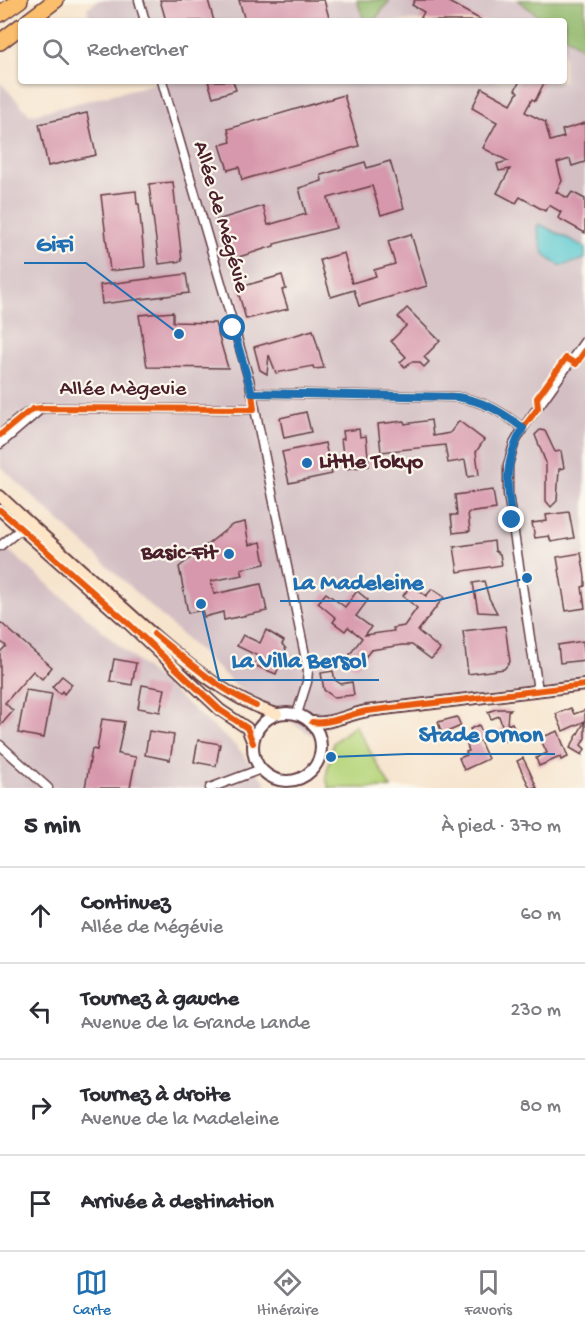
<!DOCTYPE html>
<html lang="fr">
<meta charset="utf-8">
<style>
:root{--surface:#fff;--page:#f2f2f3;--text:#2b2b33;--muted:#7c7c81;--line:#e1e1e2;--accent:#1f6fb2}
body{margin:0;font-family:"Gochi Hand",sans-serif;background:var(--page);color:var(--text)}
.stop{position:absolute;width:18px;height:18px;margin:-14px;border:4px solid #1f6fb2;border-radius:50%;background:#fff}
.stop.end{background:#1f6fb2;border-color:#fff;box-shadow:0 2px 6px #0008}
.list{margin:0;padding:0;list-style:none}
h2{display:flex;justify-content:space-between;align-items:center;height:78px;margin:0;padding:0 24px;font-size:26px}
h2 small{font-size:20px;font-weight:400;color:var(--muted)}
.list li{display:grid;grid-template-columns:39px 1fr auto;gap:18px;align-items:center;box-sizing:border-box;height:96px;padding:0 24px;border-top:2px solid var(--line)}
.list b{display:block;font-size:22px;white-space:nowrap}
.list p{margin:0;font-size:20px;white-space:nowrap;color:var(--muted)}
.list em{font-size:20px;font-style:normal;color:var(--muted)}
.icon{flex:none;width:33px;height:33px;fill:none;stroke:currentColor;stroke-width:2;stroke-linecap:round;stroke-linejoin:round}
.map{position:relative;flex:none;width:585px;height:788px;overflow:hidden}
.search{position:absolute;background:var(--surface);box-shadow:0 2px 4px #0004;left:18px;right:18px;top:18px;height:66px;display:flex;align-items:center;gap:15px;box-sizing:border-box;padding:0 21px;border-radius:6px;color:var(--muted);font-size:22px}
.sheet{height:462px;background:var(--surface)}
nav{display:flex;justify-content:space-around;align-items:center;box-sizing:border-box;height:84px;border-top:2px solid var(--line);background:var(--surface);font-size:16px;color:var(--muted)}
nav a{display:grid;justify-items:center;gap:3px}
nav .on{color:var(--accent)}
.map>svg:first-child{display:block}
</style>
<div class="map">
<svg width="585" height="788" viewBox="0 0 585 788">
<rect width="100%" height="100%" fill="#fbf7ec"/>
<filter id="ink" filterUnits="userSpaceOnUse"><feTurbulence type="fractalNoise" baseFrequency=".0167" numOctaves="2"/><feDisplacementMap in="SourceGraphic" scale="12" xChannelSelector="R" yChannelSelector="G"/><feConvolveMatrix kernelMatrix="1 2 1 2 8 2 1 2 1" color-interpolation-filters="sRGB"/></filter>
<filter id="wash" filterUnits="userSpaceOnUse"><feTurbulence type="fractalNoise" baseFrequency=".008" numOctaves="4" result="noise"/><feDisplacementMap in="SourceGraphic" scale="24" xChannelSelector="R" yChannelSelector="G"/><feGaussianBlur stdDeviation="1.35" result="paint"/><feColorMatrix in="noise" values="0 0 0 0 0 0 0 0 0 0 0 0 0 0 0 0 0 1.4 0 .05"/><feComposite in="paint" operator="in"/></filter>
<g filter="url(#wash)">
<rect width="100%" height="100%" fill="#f6e4cd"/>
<g fill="#d2bec3">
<path d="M99,0h258l7,21h-274l-3,-13z"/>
<path d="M390,0h128l27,21h-171z"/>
<path d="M564,35l21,16v634l-231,28 -42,22 -71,-45 -241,-224v-384l30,33 127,-32 -1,-2h408z"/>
<path d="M0,543l238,205 29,36 -9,4h-258z"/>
</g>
<path fill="#b7d67d" stroke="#807a54" stroke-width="1.5" d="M355,725l36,63h-62l-3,-11 7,-34z"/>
<g fill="#91b76c" stroke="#6e6b4c" stroke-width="1.5">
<path d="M357,0h33l-16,21h-10z"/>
<path d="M518,0h67v51l-21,-16v-14h-19z"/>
</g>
<path fill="#5cc9d0" stroke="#53747e" stroke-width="1.5" d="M539,224l46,23v12l-23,7c-23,-10 -19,-16 -25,-39z"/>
<g id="blocks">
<g fill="#d797ac">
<path d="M160,0h48l6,21h-48z"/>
<path d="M239,0h85l6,21h-85z"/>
<path d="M415,0h30l38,21h-64l5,-9 -12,-7z"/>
<path d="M208,81h25l3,9 -23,7z"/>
<path d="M520,81h25l-10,20 -3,-2 -7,13 20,10 5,19 14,-4 -2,-7 23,-7v39l-13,4 -2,-7 -13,4 5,18 -6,11 12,6 4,-6 13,7v34l-27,-15 3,-6 -12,-7 -4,6 -25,-14 -4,6 -19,-10 13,-24 -11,2 -2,-7 11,-3 -25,-13 14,-26 -25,-14 10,-20 29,16 7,-12 -3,-2z"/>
<path d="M344,95l15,51 -117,34 -3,-13 -11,3 -8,-25 11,-3 -3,-13z"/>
<path d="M87,113l9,42 -48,11 -9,-42z"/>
<path d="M390,161l14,47 -23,7 -9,-29 -44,12 8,30 -62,16v2l-45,14 -12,-40 46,-14 5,19 38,-11 -7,-26 23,-7 -1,-6 44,-13 2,6z"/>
<path d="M173,182l9,79 -23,3 -10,-80z"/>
<path d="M136,191l1,13h2l6,63 -35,4 -9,-76z"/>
<path d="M411,234l16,52 -68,20 -5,-16 -23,7 -11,-37 24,-7 8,30 24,-7 -2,-6 21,-6 -7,-23z"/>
<path d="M186,274l3,19 -87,11 -2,-19z"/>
<path d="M282,275l4,14 -4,1 6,19 -42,10 -9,-31z"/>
<path d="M407,308l33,33 -16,16 5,5 -5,5 -5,-5h-8l-6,5 -5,-5 6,-5 -15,-16 15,-15 -8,-9z"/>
<path d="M173,312v10l42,1 13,45 -81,-1 -8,-52z"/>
<path d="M313,330l11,38 -10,1 -1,-3 -37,7 -7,-18 -2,19 -7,-4 -6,-23z"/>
<path d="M306,412l5,20 -27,6 -4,-20z"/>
<path d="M431,420l2,16 17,-3 9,-12 25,19 -8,12 3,23 -11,2 -3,-17 -17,3 -3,-18 -64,7 -3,-28 26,-3 1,3z"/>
<path d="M359,429l1,8 6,-1 3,30 -24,3 -4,-30h3l-1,-8z"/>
<path d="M540,430l5,1 10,21 6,-1 3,17 -5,1 -2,32 -6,6 -5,-6v-38l-11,-28z"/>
<path d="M325,443l7,31 -43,9 -7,-31z"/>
<path d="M493,490l3,19 -28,4 2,18 -17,2 -2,-18h6l-2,-20z"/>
<path d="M569,512l5,26 -23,4 -2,-6 -14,2 -3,-15 15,-2 -1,-6z"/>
<path d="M245,522l4,23 12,-3 4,22 -24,5 2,6 -32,6 3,13 47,-10 6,27 -43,9 -1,-8 -19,5 -2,-7 -14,3 -9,-46 53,-42z"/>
<path d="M494,541l1,10 5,3 2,11 -44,7 -4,-25z"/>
<path d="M581,553l4,24v9l-3,1 3,21 -19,3 -9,-54z"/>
<path d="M484,581l5,17 8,15 -19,-1 -5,-29z"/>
<path d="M411,585l15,11 6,-7 12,8 -26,34 22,18 -4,5 -5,5 -19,-14h-10l-31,5 -15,18 -11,-7 17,-23 -14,-11 -3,4 -12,-9 3,-4 -18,-15 8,-10 19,14 12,-16 11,9 -12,16 15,11 -6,8 29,-4 -1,-3 11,-2 13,-18 -14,-12z"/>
<path d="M0,622l52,45 -10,12 -9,-8 -28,32 8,8 -13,15v-74l6,-6 -6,-5z"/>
<path d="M505,626l5,36 -6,7 -36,5 -5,-43z"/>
<path d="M266,630l18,11 -2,3 4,5 -10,25 -22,-9 4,-9 -21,-10 6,-11 17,8z"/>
<path d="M583,641l2,19 -25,3 -2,-18z"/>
<path d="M114,659l22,4 -4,22 -22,-4z"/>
<path d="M333,671l2,9 6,4 11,-2 2,13 -20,2 -10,-7 -3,-17z"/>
<path d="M62,676l10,8 -8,10 -2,-3 -2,3 -8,-7z"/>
<path d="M142,685l23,4 -5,23 -22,-4z"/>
<path d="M26,690l26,4 -8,44 -26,-5z"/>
<path d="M571,708l3,6 11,-4v28l-4,7 4,4 -3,6 -12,-7 15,-27 -22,10 -7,-17z"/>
<path d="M496,709h16l-4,2 -1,14 5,-2 6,13 -14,5 -5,-11 4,-2 -4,-12 -8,3 -3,-7z"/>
<path d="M457,717l4,9 -19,8 -4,-12z"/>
<path d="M102,719l22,3 -6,32 18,3 -6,31h-45l7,-39 5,1z"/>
<path d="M479,725l6,14 -5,2 8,18 -24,11 -5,-12 8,-3 -1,-3 3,-1 -4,-12 8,-3 -3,-7z"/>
<path d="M149,731l25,4 -4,25 -25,-5z"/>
<path d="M558,731l10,26 -7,3 -1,-3 -21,9 -3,-8 11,-5 -7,-15z"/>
<path d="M198,740l22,4 -4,22 -22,-4z"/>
<path d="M523,758l6,12 8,18h-7l-13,-27z"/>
</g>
</g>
</g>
<g filter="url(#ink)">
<use href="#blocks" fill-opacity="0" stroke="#643d43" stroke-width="1.5"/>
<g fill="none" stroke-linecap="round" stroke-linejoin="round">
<g stroke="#643d43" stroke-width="11">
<g id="minor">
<path d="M139,0l6,21"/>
<path d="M162,81l87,298 59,291 -1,12 -10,32"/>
<path d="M252,393l205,4c27,4 45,15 66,31"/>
<path d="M0,435c13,-11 25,-25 42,-27l212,1"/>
<path d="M0,444l42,-36"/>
<path d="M0,546l21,-17"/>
<path d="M538,690l-30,-196v-29l6,-21 9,-16 62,-87"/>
<path d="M0,745l48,43"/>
<path d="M210,788l51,-19"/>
</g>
</g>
<g stroke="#643d43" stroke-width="14">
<g id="tertiary">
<circle cx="287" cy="747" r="34"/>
<path d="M312,722c17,3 37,-8 55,-11l218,-26"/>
</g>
</g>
<g stroke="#643d43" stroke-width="14">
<g id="secondary">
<path d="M0,496c35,33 71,64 106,96 46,41 112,106 171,122"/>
<path d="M0,510l129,114 91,86 27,18 6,15"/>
</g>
</g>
<g stroke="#643d43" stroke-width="18">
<g id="motorway">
<path d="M0,14l20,-14"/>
<path d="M28,21l28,-21"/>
<path d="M0,42l21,-16"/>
</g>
</g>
<use href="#minor" stroke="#fff" stroke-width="8"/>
<use href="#tertiary" stroke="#fff" stroke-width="10"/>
<use href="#secondary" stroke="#fde5c5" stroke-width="10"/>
<use href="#motorway" stroke="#fabe6d" stroke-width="15"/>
<g stroke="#fbf7ec" stroke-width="10">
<g id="cycleway">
<path d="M0,435l27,-22 6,-4 9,-1 212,1 -2,-16 205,4c27,4 45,15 66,31l15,-20 -1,-10 29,-40 10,6 9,-13"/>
<path d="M0,510l129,114 91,86 27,18 6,15"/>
<path d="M154,634c32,26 64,55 102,72"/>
<path d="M312,722c17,3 37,-8 55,-11l218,-26"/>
</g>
</g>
<use href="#cycleway" stroke="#e8590c" stroke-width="6"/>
</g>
</g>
<g fill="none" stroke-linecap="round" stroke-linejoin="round" filter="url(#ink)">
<path stroke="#1f6fb2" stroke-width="8" d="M233,328l19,65 205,4c27,4 45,15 66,31 -19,34 -17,55 -11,92"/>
</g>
<g fill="#1f6fb2" stroke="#fbf7ec" stroke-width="2">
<circle cx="307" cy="463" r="6"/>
<circle cx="229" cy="554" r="6"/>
</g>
<g text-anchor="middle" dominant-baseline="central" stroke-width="4.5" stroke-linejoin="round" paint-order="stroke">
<g font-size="22" fill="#4a1f2b" stroke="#fbf7ec">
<text transform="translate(220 217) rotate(74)">Allée de Mégévie</text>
<text x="123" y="390">Allée Mègevie</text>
</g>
<g font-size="22" font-weight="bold" fill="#4a1f2b" stroke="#fbf7ec" text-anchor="start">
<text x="319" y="463">Little Tokyo</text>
<text x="217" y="554" text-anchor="end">Basic-Fit</text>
</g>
</g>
<path fill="none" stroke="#1f6fb2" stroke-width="2" d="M179 334L86 263H24M527 578L435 601H280M201 604L219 680H379M331 757L407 754H555"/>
<g fill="#1f6fb2" stroke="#fbf7ec" stroke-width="2">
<circle cx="179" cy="334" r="6"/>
<circle cx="527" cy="578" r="6"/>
<circle cx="201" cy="604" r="6"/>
<circle cx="331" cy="757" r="6"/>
</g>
<g font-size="24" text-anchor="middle" font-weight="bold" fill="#1f6fb2" stroke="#fbf7ec" stroke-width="4.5" stroke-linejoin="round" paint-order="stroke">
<text x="55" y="251">GiFi</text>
<text x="358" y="589">La Madeleine</text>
<text x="299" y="667">La Villa Bersol</text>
<text x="481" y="741">Stade Ornon</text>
</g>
</svg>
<div class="stop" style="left:233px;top:328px"></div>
<div class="stop end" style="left:512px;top:520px"></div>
<div class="search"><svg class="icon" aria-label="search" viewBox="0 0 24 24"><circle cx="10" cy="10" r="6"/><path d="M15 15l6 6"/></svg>Rechercher</div>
</div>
<section class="sheet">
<h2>5 min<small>À pied · 370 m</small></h2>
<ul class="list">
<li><svg class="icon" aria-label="ahead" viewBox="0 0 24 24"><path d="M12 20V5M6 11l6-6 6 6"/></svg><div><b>Continuez</b><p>Allée de Mégévie</p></div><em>60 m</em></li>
<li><svg class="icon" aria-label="left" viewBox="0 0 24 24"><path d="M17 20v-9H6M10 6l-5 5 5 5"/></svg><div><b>Tournez à gauche</b><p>Avenue de la Grande Lande</p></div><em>230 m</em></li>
<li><svg class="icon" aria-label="right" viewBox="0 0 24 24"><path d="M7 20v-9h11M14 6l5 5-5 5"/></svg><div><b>Tournez à droite</b><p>Avenue de la Madeleine</p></div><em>80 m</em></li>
<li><svg class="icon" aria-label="arrive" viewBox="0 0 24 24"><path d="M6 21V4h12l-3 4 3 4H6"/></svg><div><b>Arrivée à destination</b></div></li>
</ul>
</section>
<nav>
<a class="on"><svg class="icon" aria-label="map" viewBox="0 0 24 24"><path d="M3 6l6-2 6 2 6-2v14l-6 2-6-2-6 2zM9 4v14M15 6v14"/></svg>Carte</a>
<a><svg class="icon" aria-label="directions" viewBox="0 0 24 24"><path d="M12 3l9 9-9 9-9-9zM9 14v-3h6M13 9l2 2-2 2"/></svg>Itinéraire</a>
<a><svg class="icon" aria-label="saved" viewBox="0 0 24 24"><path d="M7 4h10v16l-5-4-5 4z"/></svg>Favoris</a>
</nav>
